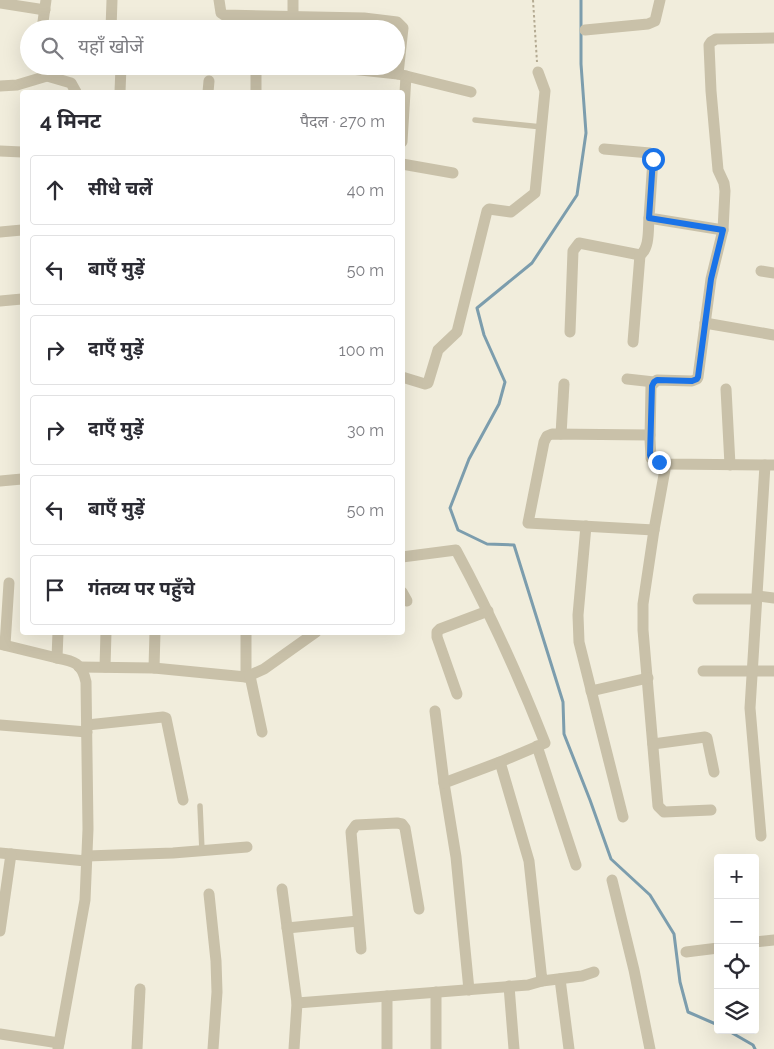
<!DOCTYPE html>
<html lang="hi">
<meta charset="utf-8">
<style>
:root{--surface:#fff;--page:#f7f7f7;--text:#2b2b33;--muted:#7c7c81;--line:#e1e1e2}
body{margin:0;font-family:Raleway,"Noto Sans Devanagari",sans-serif;background:var(--page);color:var(--text)}
.controls{position:absolute;right:15px;bottom:15px;display:grid;overflow:hidden;border-radius:5px;box-shadow:0 5px 20px #0002}
.controls button{width:45px;height:45px;display:grid;place-items:center;padding:0;border:0;border-bottom:1px solid var(--line);background:var(--surface);color:var(--text);font:25px sans-serif}
.stop{position:absolute;width:15px;height:15px;margin:-11px;border:4px solid #1a73e8;border-radius:50%;background:#fff}
.stop.end{background:#1a73e8;border-color:#fff;box-shadow:0 1px 5px #0008}
.list{margin:0;padding:0;list-style:none}
h2{display:flex;justify-content:space-between;align-items:center;height:65px;margin:0;padding:0 20px;font-size:21px}
h2 small{font-size:16px;font-weight:400;color:var(--muted)}
.list li{display:grid;grid-template-columns:32px 1fr auto;gap:15px;align-items:center;box-sizing:border-box;height:70px;margin:0 10px 10px;padding:0 10px;border:1px solid var(--line);border-radius:5px}
.list b{display:block;font-size:19px;white-space:nowrap}
.list em{font-size:16px;font-style:normal;color:var(--muted)}
.icon{flex:none;width:28px;height:28px;fill:none;stroke:currentColor;stroke-width:2;stroke-linecap:round;stroke-linejoin:round}
.map{position:relative;flex:none;width:774px;height:1049px;overflow:hidden}
.search{position:absolute;background:var(--surface);box-shadow:0 5px 20px #0002;left:20px;top:20px;width:385px;height:55px;display:flex;align-items:center;gap:12px;box-sizing:border-box;padding:0 18px;border-radius:28px;color:var(--muted);font-size:19px}
.panel{position:absolute;background:var(--surface);box-shadow:0 5px 20px #0002;left:20px;top:90px;width:385px;height:545px;border-radius:5px}
.map>svg:first-child{display:block}
</style>
<div class="map">
<svg width="774" height="1049" viewBox="0 0 774 1049">
<rect width="100%" height="100%" fill="#f1eddc"/>
<g fill="none" stroke-linecap="round" stroke-linejoin="round">
<g stroke="#7c9dad" stroke-width="3">
<path d="M581,0v64l5,69 -9,62 -45,68 -55,45 7,27 21,47 -6,22 -30,55 -19,49 8,22 29,14 27,1 49,157 1,32 26,66 21,59 39,36 24,39 6,48 8,30 30,13"/>
<path d="M727,1030l26,15 2,4"/>
</g>
<path stroke="#b5ab93" stroke-width="2" stroke-dasharray="2.5 2.5" stroke-linecap="butt" d="M533,0l4,62"/>
<g stroke="#c9c1a9" stroke-width="5.5">
<path d="M475,120l67,7"/>
<path d="M200,806l2,45"/>
</g>
<g stroke="#c9c1a9" stroke-width="11">
<path d="M219,0l2,13 3,2 140,3 33,4 6,6 -5,46 73,18"/>
<path d="M293,0v17"/>
<path d="M0,3l45,7"/>
<path d="M42,29l4,-29"/>
<path d="M111,29l1,-29"/>
<path d="M585,30l63,-6 7,-3 5,-21"/>
<path d="M39,66l8,10 24,7 5,9"/>
<path d="M323,66l75,8"/>
<path d="M0,86l17,-1 30,-9"/>
<path d="M120,92l1,-26"/>
<path d="M208,92l1,-11"/>
<path d="M256,92v-26"/>
<path d="M402,142l4,-66"/>
<path d="M604,149l46,4 3,6 -4,59 74,12"/>
<path d="M0,151l22,1"/>
<path d="M402,164l51,9"/>
<path d="M0,232l22,-2"/>
<path d="M761,271l13,2"/>
<path d="M0,301l22,-2"/>
<path d="M705,323l69,12"/>
<path d="M570,332l3,-81 6,-8 61,12c10,-7 8,-26 9,-37"/>
<path d="M633,342l7,-87"/>
<path d="M402,377l23,7 3,-1 10,-33 19,-18 30,-121 2,-2 22,3 24,-19 10,-102 -7,-19"/>
<path d="M627,379l27,3"/>
<path d="M726,389l4,76"/>
<path d="M561,434l3,-50"/>
<path d="M650,435l-98,-1 -5,2 -3,6 -16,81 126,7 12,-66"/>
<path d="M765,465l-99,-1 -15,-6 -1,-19 1,-53 6,-6 35,1 5,-2 1,-2 13,-98 12,-49 2,-39 -1,-8 -6,-13 -7,-79 -2,-46 2,-3 5,-3 58,-1"/>
<path d="M0,481l22,-2"/>
<path d="M586,526l-8,89 1,27 44,175"/>
<path d="M654,530l-11,74v26l15,176 6,6 47,-2"/>
<path d="M402,557l54,-7c34,63 63,127 89,193l-45,19 -56,21 12,74 13,133"/>
<path d="M402,592l5,9"/>
<path d="M758,596l16,2"/>
<path d="M698,599h59"/>
<path d="M246,632v45"/>
<path d="M0,644l57,14"/>
<path d="M5,645l4,-62"/>
<path d="M79,667l75,1 92,9 18,-8 52,-37"/>
<path d="M105,667l1,-35"/>
<path d="M154,668l1,-36"/>
<path d="M703,671h71"/>
<path d="M250,676l12,56"/>
<path d="M591,691l57,-13"/>
<path d="M457,694l-20,-57v-5l3,-3 48,-18"/>
<path d="M435,711l9,72"/>
<path d="M0,725l87,7"/>
<path d="M87,725l76,-8 3,1 17,82"/>
<path d="M653,744l52,-7 2,1 7,34"/>
<path d="M537,746l39,119"/>
<path d="M500,762l29,99 13,120 40,-5 12,-4"/>
<path d="M761,836l-11,-128 15,-243h9"/>
<path d="M0,853l86,8"/>
<path d="M87,856l86,-3 74,-6"/>
<path d="M612,880l22,90 16,79"/>
<path d="M282,889l15,114"/>
<path d="M209,894l7,67 1,31 -4,57"/>
<path d="M287,928l71,-7"/>
<path d="M0,931l11,-77"/>
<path d="M755,942l19,-2"/>
<path d="M361,949l-10,-117 5,-7 41,-2 5,1 3,4 14,81"/>
<path d="M686,952l32,-4"/>
<path d="M560,979l9,70"/>
<path d="M509,986l5,63"/>
<path d="M387,996v53"/>
<path d="M0,1034l59,9"/>
<path d="M58,1049l27,-149 3,-71 -2,-147c-4,-19 -12,-21 -29,-24l1,-26"/>
<path d="M137,1049l3,-60"/>
<path d="M294,1049l3,-46 231,-18 14,-4"/>
<path d="M436,1049v-57"/>
</g>
</g>
<g fill="none" stroke-linecap="round" stroke-linejoin="round">
<path stroke="#1a73e8" stroke-width="6" d="M653,159l-4,59 74,12 -12,49 -13,98 -1,2 -5,2 -35,-1 -3,2 -2,4 -2,69 1,3 8,4"/>
</g>
</svg>
<div class="controls">
<button>+</button>
<button>−</button>
<button><svg class="icon" aria-label="locate" viewBox="0 0 24 24"><circle cx="12" cy="12" r="6"/><path d="M12 2v4M12 18v4M2 12h4M18 12h4"/></svg></button>
<button><svg class="icon" aria-label="layers" viewBox="0 0 24 24"><path d="M12 4l9 5-9 5-9-5zM3 14l9 5 9-5"/></svg></button>
</div>
<div class="stop" style="left:653px;top:159px"></div>
<div class="stop end" style="left:659px;top:462px"></div>
<div class="search"><svg class="icon" aria-label="search" viewBox="0 0 24 24"><circle cx="10" cy="10" r="6"/><path d="M15 15l6 6"/></svg>यहाँ खोजें</div>
<section class="panel">
<h2>4 मिनट<small>पैदल · 270 m</small></h2>
<ul class="list">
<li><svg class="icon" aria-label="ahead" viewBox="0 0 24 24"><path d="M12 20V5M6 11l6-6 6 6"/></svg><div><b>सीधे चलें</b></div><em>40 m</em></li>
<li><svg class="icon" aria-label="left" viewBox="0 0 24 24"><path d="M17 20v-9H6M10 6l-5 5 5 5"/></svg><div><b>बाएँ मुड़ें</b></div><em>50 m</em></li>
<li><svg class="icon" aria-label="right" viewBox="0 0 24 24"><path d="M7 20v-9h11M14 6l5 5-5 5"/></svg><div><b>दाएँ मुड़ें</b></div><em>100 m</em></li>
<li><svg class="icon" aria-label="right" viewBox="0 0 24 24"><path d="M7 20v-9h11M14 6l5 5-5 5"/></svg><div><b>दाएँ मुड़ें</b></div><em>30 m</em></li>
<li><svg class="icon" aria-label="left" viewBox="0 0 24 24"><path d="M17 20v-9H6M10 6l-5 5 5 5"/></svg><div><b>बाएँ मुड़ें</b></div><em>50 m</em></li>
<li><svg class="icon" aria-label="arrive" viewBox="0 0 24 24"><path d="M6 21V4h12l-3 4 3 4H6"/></svg><div><b>गंतव्य पर पहुँचे</b></div></li>
</ul>
</section>
</div>
